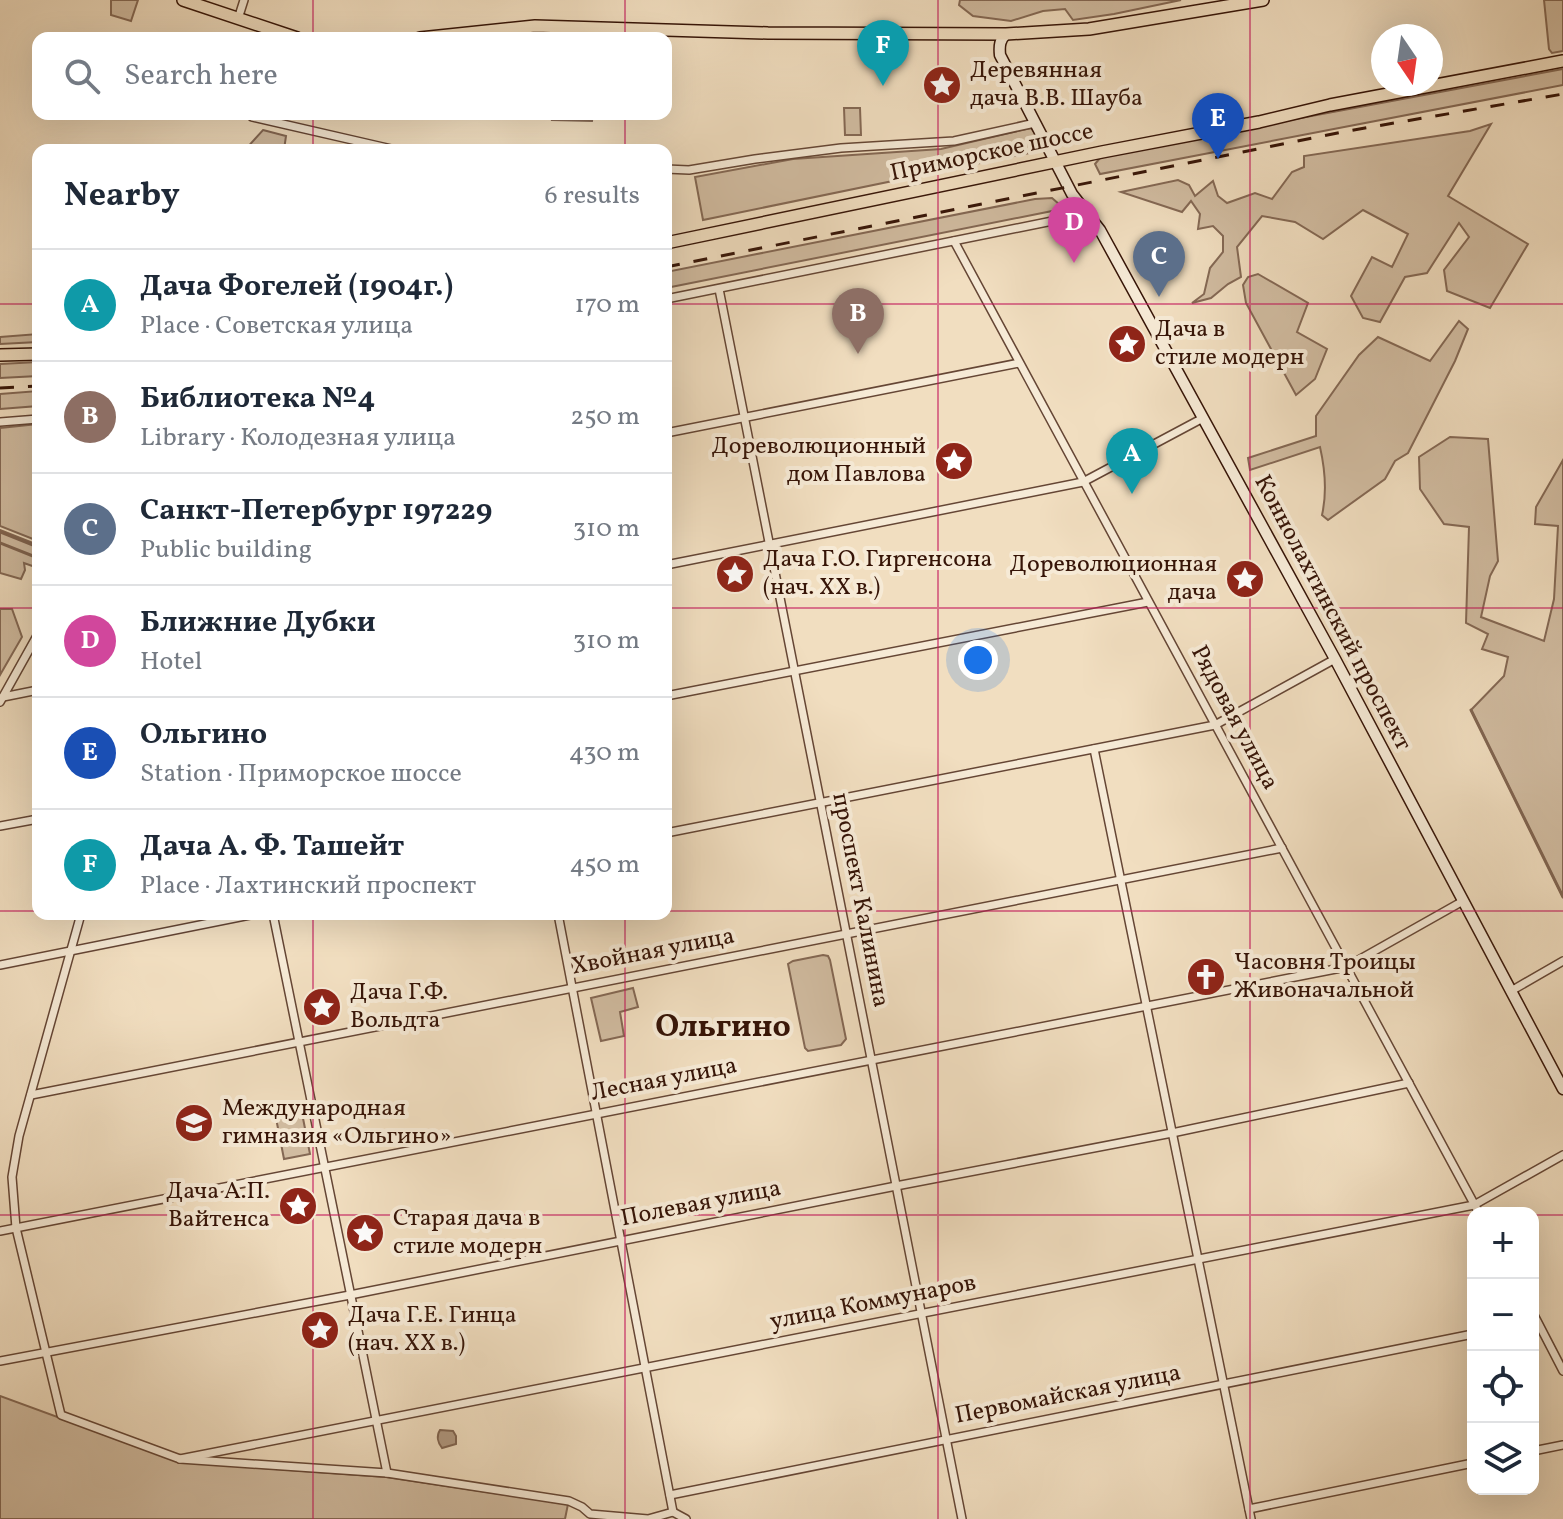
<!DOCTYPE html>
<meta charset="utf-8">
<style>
:root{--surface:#fff;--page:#f2f2f3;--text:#1f2937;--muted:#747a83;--line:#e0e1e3;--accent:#8f2418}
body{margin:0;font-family:Vollkorn,serif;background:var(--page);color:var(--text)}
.controls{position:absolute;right:24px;bottom:24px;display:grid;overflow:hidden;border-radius:16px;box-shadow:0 8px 32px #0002}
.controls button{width:72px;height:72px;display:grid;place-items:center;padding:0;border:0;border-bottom:2px solid var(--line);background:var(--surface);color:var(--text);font:40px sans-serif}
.compass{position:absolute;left:1371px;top:24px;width:72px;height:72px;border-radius:50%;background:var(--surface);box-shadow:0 8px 32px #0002;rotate:167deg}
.you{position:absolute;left:978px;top:660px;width:28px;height:28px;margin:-20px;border:6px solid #fff;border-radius:50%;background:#1a73e8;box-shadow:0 0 0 12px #1a73e833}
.badge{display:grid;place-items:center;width:52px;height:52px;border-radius:50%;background:var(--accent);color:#fff;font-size:26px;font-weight:700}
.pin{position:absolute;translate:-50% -66px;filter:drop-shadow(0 2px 4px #0008)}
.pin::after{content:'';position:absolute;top:42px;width:28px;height:24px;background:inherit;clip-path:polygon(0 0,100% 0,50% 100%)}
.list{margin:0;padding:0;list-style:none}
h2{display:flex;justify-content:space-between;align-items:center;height:104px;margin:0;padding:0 32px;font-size:34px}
h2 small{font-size:26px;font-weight:400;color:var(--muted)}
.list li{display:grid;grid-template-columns:52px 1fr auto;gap:24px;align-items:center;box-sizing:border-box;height:112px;padding:0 32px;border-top:2px solid var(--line)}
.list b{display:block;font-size:30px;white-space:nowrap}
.list p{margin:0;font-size:26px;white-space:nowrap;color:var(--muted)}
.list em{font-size:26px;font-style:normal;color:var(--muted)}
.icon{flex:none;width:44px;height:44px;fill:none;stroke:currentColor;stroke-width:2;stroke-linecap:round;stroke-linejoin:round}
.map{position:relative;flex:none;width:1563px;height:1519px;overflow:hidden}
.search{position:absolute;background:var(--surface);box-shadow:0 8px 32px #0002;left:32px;top:32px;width:640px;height:88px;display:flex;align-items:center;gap:20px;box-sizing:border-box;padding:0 28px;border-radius:16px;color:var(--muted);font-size:30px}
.panel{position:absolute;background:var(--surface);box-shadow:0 8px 32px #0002;left:32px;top:144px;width:640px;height:776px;border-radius:16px}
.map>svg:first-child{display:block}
</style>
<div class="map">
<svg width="1563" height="1519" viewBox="0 0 1563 1519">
<rect width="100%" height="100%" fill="#f1dec0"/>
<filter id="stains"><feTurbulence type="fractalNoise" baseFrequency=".0025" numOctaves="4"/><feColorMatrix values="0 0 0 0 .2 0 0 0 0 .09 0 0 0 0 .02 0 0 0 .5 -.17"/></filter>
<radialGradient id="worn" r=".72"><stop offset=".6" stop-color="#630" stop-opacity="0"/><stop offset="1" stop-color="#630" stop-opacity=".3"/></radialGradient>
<g fill="#d1bca1" stroke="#846854" stroke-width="2">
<path d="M111,0h27l-7,21 -20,-6z"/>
<path d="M960,0h221l-67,14 -41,6 -8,-11 -22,2 -32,10 -38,-5 -14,-11z"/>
<path d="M1544,0h19v51l-11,2 -3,-4z"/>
<path d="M1563,69v16l-463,89 -5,-10 5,-6 8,-2 117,-24z"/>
<path d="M844,108h16l1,27h-16z"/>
<path d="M553,114h40l-1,7 -40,-1z"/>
<path d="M1491,124l-43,72 80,48 -38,64 -43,-17 -3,-21 25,-33 -10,-14 -32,50 -22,4 -25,45 -17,-4 -12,-22 21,-39 20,10 16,-33 -45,-24 -40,29 -28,-17 -33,-6 -25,31 4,30 -13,7 -17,14 -19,5 12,-9 6,-26 13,-16v-16l-10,-10 -15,3 2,-15 -9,-13 -9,11 -61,-20 57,-12 11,5 6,11 18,-15 5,15 9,7 28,-10 17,6 20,-27 12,-5v-11l166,-25z"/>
<path d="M1031,128l9,12 -11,13 -326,67 -8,-43 98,-18 148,-10z"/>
<path d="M263,130l23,6 -2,14h-39z"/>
<path d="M1052,198l8,7 -3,5 -391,78v-16l369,-73z"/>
<path d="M1258,274l50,29 -11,29 30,17 -12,30 -19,16 -50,-92 -3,-18 5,-8z"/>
<path d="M1459,321l9,8 -13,32 -47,92 -13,8 -10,18 -57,41 -6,-5c5,-22 3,-46 -2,-68l-70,23 -2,-12 68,-22v-20l43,-61 19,-18 52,24z"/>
<path d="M38,334v8l-38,2v-7z"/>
<path d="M38,362v14l-38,2v-14z"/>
<path d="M38,391v15l-38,3v-15z"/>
<path d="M38,424v5l-2,1 2,10v101l-38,-15v-98z"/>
<path d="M1450,437l38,2 10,122 -8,15 -9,41 63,24 10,-42 4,-73 -23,-2 1,-17 27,-47v437l-92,-187 33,-34 4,-19 -26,-8 6,-15 -22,-11 3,-96 -25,-3 -24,-35 -1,-32z"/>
<path d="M0,530l38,15v23l-14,-5 1,7 -4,9 -21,-6z"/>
<path d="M0,609h12l10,28 -22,38z"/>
<path d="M823,955l5,1 2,4 16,79 -5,6 -33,6 -3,-3 -17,-84 5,-3z"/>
<path d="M633,988l5,19 -18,5 4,24 -23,5 -10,-43z"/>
<path d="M301,1108l9,46 -26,5 -9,-46z"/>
<path d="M0,1396l180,66 206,15 182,27 -3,15h-565z"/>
</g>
<path fill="#b19981" stroke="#806450" stroke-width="2" d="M440,1430l13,1 3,5v8l-14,4c-4,-5 -6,-12 -2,-18z"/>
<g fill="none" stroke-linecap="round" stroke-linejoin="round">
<g stroke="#806450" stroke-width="3">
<path d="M0,532l38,15"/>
<path d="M0,543l38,15"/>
<path d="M1471,710l92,187"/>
</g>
<g stroke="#654635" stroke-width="10">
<g id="minor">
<path d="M238,19l6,-19"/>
<path d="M251,114l1,3 144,33"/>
<path d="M666,169l23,1 66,-11 86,-11 113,-7 81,-18"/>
<path d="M954,241l525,972"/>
<path d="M719,289l243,1230"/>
<path d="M666,299l421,-85"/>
<path d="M0,422l38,-3"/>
<path d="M666,433l353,-70"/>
<path d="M666,565l417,-83 120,-64"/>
<path d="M666,696l482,-94"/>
<path d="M3,697l35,-7"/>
<path d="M0,702l38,-68"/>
<path d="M1094,749l157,770"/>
<path d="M0,826l38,-7"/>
<path d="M666,833l549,-108 120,-66"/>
<path d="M81,914l-62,222 -7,41 4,51 45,187 119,44 207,14 182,28 13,6 8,7 58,5 25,-7 13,7"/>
<path d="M273,914l114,559"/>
<path d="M558,914l115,598"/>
<path d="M0,965l255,-51"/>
<path d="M1511,991l52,-30"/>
<path d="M31,1095l1251,-247"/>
<path d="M0,1231l1346,-264 117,-66"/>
<path d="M1533,1313l30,58"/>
<path d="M0,1361l350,-66 546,-109 276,-53 237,-50"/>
<path d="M1533,1451l30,-6"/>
<path d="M180,1459l1294,-254 89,-50"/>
<path d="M670,1495l803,-161"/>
<path d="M1249,1509l224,-46"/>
</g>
</g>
<g stroke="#361407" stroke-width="13">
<path id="secondary" d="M1006,34c-6,6 -7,11 -6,21l72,139 28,36 235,429 228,430"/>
</g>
<g stroke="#361407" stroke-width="14">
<g id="primary">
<path d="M183,0l114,38"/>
<path d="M420,38l115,-12 233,7 238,1 83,-5 174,-29"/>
<path d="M666,243l436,-91 157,-30 71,-17 233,-44"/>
<path d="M0,355l38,-1"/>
</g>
</g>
<use href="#minor" stroke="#f6ead6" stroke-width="7"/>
<use href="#secondary" stroke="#f6ead6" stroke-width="10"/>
<use href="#primary" stroke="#f1dec0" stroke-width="11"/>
<g stroke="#361407" stroke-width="3" stroke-dasharray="14 14" stroke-linecap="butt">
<path d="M666,267l682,-136 215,-37"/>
<path d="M0,388l38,-2"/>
</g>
</g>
<path fill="none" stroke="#c2185b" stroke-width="2" stroke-opacity="0.55" d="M313,0v38M625,0v38M938,0v1519M1250,0v1519M313,114v36M625,114v36M0,304h38M666,304h897M0,608h38M666,608h897M0,911h38M666,911h897M313,914v605M625,914v605M0,1215h1473M1533,1215h30"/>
<defs>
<g id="sight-disc" transform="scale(2)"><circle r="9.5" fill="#8f2418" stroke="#f6ead6"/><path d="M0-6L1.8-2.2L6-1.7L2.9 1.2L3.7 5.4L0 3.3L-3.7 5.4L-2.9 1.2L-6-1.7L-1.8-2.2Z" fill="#fff"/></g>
<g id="church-disc" transform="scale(2)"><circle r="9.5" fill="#8f2418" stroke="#f6ead6"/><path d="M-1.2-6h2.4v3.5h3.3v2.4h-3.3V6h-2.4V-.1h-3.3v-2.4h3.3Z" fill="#fff"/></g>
<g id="school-disc" transform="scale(2)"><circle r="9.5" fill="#8f2418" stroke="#f6ead6"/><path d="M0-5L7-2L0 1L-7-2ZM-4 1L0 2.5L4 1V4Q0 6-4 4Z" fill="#fff"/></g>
</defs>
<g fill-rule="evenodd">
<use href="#sight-disc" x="942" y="85"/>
<use href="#sight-disc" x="1127" y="344"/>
<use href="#sight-disc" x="954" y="461"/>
<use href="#sight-disc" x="735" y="574"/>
<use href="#sight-disc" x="1245" y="579"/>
<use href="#church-disc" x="1206" y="977"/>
<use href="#sight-disc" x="322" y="1007"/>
<use href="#school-disc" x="194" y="1123"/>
<use href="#sight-disc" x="298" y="1206"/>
<use href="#sight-disc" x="365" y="1233"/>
<use href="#sight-disc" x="320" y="1330"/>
</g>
<g text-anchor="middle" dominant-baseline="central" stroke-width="8" stroke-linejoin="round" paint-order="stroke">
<g font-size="24" fill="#361407" stroke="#f6ead6" text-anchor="start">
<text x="970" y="71">Деревянная<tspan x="970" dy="28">дача В.В. Шауба</tspan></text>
<text x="1155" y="330">Дача в<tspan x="1155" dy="28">стиле модерн</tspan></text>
<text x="926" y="447" text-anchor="end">Дореволюционный<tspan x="926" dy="28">дом Павлова</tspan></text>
<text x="763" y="560">Дача Г.О. Гиргенсона<tspan x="763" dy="28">(нач. XX в.)</tspan></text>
<text x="1217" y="565" text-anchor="end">Дореволюционная<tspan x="1217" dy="28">дача</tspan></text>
<text x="1234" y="963">Часовня Троицы<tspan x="1234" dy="28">Живоначальной</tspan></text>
<text x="350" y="993">Дача Г.Ф.<tspan x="350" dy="28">Вольдта</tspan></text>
<text x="222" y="1109">Международная<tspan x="222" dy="28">гимназия «Ольгино»</tspan></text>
<text x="270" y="1192" text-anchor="end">Дача А.П.<tspan x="270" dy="28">Вайтенса</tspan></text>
<text x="393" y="1219">Старая дача в<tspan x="393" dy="28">стиле модерн</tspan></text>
<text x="348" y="1316">Дача Г.Е. Гинца<tspan x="348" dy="28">(нач. XX в.)</tspan></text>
</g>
<g font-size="24" fill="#361407" stroke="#f6ead6">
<text transform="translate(992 153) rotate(-12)">Приморское шоссе</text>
<text transform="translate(1332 613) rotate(62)">Коннолахтинский проспект</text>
<text transform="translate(1234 718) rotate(62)">Рядовая улица</text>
<text transform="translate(860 900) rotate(79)">проспект Калинина</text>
<text transform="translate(653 952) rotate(-11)">Хвойная улица</text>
<text transform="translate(664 1080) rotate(-11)">Лесная улица</text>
<text transform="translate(701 1204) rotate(-11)">Полевая улица</text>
<text transform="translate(873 1303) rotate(-11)">улица Коммунаров</text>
<text transform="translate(1068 1395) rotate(-11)">Первомайская улица</text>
</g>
<g font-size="32" font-weight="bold" fill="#361407" stroke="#f6ead6">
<text x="723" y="1028">Ольгино</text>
</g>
</g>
<rect width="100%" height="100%" filter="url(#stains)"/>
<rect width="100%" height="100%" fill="url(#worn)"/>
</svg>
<div class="controls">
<button>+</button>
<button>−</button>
<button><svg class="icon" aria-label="locate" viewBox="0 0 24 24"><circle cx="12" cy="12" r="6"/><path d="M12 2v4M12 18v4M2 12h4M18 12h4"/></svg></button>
<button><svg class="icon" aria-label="layers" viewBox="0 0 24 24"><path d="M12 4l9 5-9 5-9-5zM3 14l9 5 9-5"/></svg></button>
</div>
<svg class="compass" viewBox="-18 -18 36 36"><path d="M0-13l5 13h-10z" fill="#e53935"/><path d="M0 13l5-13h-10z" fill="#747a83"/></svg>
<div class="you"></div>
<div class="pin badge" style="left:1132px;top:494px;background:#0f9aa8">A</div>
<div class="pin badge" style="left:858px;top:354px;background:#8d6e63">B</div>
<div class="pin badge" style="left:1159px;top:297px;background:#5c6f8a">C</div>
<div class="pin badge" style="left:1074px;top:263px;background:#d1479c">D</div>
<div class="pin badge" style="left:1218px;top:159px;background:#1a4fb4">E</div>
<div class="pin badge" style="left:883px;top:86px;background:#0f9aa8">F</div>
<div class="search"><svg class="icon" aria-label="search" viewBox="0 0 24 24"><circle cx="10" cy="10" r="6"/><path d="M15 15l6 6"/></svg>Search here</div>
<section class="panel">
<h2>Nearby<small>6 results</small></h2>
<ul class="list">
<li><span class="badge" style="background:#0f9aa8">A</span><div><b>Дача Фогелей (1904г.)</b><p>Place · Советская улица</p></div><em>170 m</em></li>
<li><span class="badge" style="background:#8d6e63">B</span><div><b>Библиотека №4</b><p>Library · Колодезная улица</p></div><em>250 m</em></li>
<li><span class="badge" style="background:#5c6f8a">C</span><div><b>Санкт-Петербург 197229</b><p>Public building</p></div><em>310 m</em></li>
<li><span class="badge" style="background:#d1479c">D</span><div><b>Ближние Дубки</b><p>Hotel</p></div><em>310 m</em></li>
<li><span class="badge" style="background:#1a4fb4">E</span><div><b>Ольгино</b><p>Station · Приморское шоссе</p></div><em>430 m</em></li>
<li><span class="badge" style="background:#0f9aa8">F</span><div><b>Дача А. Ф. Ташейт</b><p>Place · Лахтинский проспект</p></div><em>450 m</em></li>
</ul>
</section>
</div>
